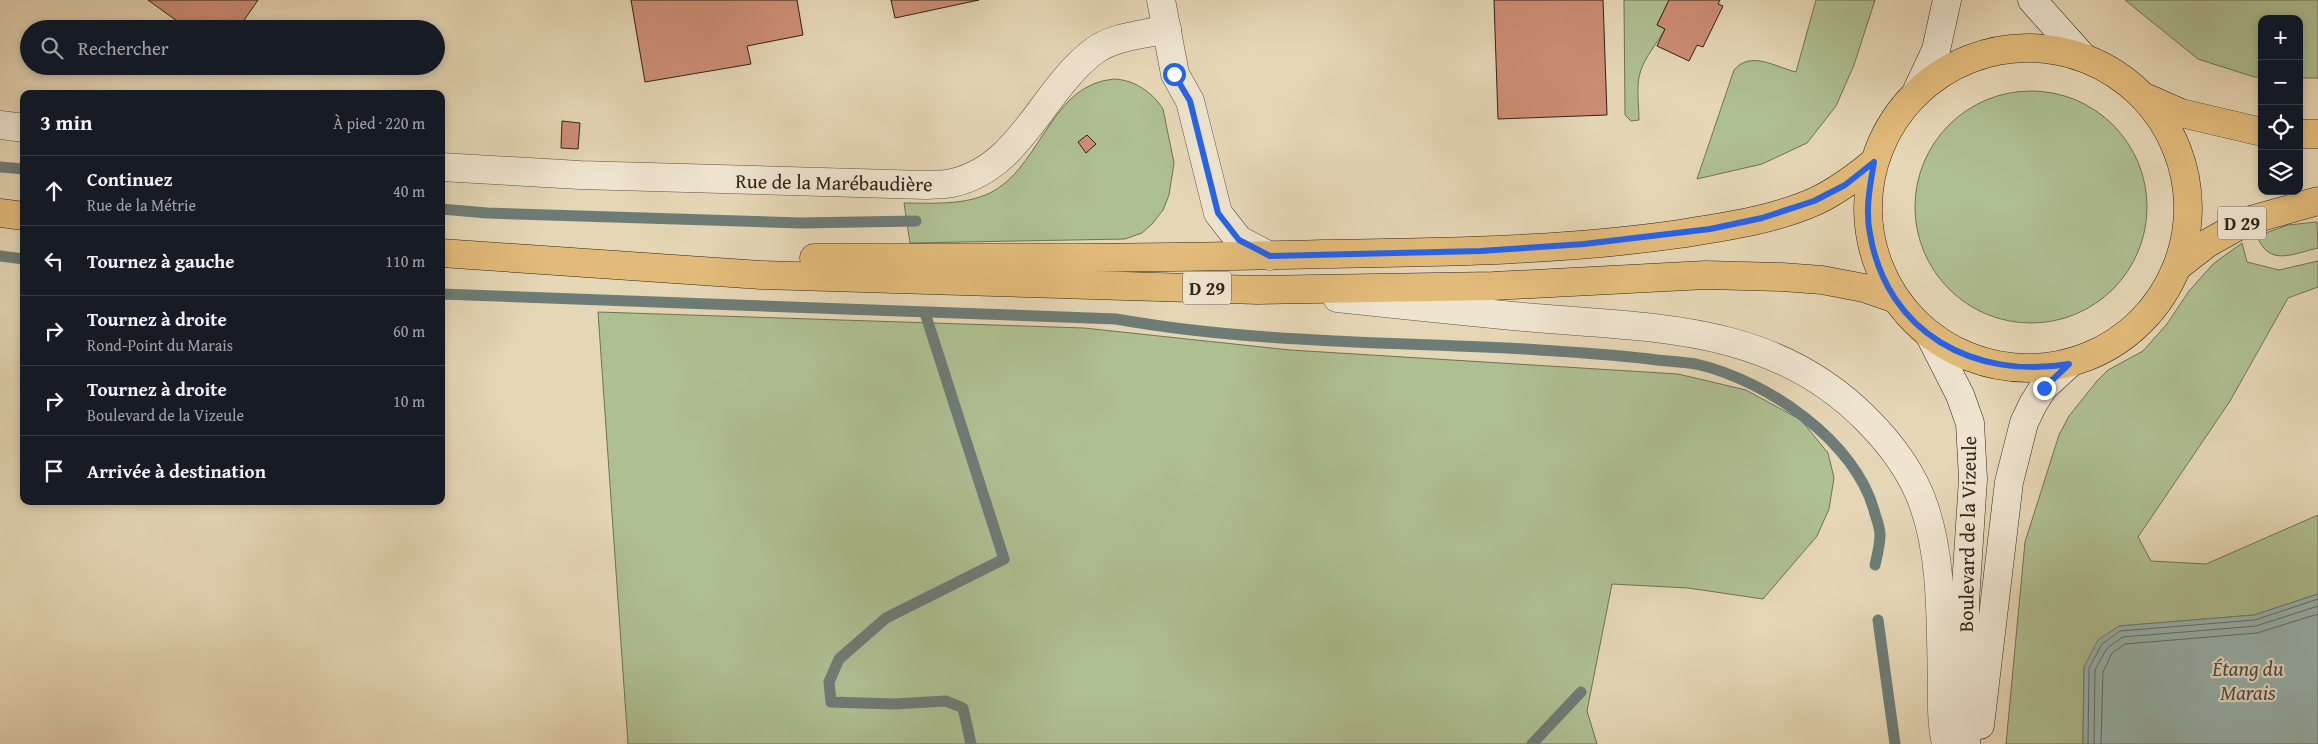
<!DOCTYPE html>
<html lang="fr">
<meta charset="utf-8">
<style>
:root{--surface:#171b24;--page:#20242c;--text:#f1f3f6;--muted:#9ea1a6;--line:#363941}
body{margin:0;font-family:"Gentium Book Plus",serif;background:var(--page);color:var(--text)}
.controls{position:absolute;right:15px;top:15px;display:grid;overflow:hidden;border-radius:10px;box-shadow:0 2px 8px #0003}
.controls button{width:45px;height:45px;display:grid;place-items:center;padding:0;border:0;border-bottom:1px solid var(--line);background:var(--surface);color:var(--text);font:25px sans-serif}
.stop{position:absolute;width:15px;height:15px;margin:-11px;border:4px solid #2563eb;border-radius:50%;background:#fff}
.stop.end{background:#2563eb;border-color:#fff;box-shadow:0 1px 5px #0008}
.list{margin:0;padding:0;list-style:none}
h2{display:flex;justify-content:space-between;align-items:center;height:65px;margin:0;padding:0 20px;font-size:21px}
h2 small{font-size:16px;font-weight:400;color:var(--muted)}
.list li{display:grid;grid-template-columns:32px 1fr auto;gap:15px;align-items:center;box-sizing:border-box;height:70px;padding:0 20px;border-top:1px solid var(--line)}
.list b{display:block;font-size:19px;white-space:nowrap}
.list p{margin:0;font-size:16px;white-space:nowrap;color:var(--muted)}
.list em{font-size:16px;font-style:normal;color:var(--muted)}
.icon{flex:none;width:28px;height:28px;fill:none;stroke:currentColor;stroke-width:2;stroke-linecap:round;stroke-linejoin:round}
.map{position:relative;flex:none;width:2318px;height:744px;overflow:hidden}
.search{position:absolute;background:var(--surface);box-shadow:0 2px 8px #0003;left:20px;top:20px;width:425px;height:55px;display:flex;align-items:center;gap:12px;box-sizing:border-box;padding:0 18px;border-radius:28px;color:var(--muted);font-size:19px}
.panel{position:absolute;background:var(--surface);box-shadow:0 2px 8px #0003;left:20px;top:90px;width:425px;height:415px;border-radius:10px}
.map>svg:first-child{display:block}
</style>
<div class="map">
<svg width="2318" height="744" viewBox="0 0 2318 744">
<rect width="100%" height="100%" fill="#e5d6b5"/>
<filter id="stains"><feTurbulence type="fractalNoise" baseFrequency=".004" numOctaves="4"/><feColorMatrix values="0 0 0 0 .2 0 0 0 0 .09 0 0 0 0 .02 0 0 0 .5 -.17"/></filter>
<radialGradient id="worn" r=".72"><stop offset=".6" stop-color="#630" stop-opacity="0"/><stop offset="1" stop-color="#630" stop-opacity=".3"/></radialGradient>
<g fill="#aebf92" stroke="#6e7156">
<path d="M1624,0h45l-12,25 8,4c-8,15 -20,27 -25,44 -4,14 -1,33 -1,47l-8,1 -6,-6z"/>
<path d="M1816,0h59l-21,65 -18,41 -29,37 -45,21 -65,15 37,-109c17,-20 41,-3 62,2z"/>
<path d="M2125,0h193v78h-19v-59h-37v58h-8l-56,-18z"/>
<path d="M1114,79c21,1 38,13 49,30l11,54 -5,32 -6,15 -11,14 -10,9 -17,6 -215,4 -6,-40c31,0 66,3 93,-14 45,-29 56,-105 117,-110z"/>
<circle cx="2031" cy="207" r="116"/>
<path d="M2317,222l1,26c-26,6 -49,19 -61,-12l31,-11z"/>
<path d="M2242,243l5,19 32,8 39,-9v26l-30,11 -58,103 -92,136 13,24 55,3 112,-49v79l-64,21 -135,11 -35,41 -1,77h-77l19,-202 34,-107 10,-19 28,-35 11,-11 35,-19 24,-27 22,-33 24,-27z"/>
<path d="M598,312l486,16 206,22 388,24 68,16 55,30 27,33 6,25 -5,31 -12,27 -54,63 -75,-11 -76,-4 -25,127 10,33h-969z"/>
</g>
<path fill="#98b7b5" stroke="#6d7c77" d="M2318,594v150h-235l1,-77 14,-27 21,-14 135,-11z"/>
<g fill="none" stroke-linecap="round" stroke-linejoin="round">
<g stroke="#626d67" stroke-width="1">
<path d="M2088,744l1,-76 13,-24 18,-13 135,-11 63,-21"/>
<path d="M2094,744l1,-74 12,-22 16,-11 133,-11 62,-20"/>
<path d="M2101,744l2,-72 9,-19 13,-9 132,-11 61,-19"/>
</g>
<g stroke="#6d7c77" stroke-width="11">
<path d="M0,167l24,2"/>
<path d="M441,209l46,4 313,10 116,-2"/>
<path d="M0,256l24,3"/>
<path d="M441,294l675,25c135,24 273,23 409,30 44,3 88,5 132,11 13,1 27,2 39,4 70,16 161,77 179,150 2,6 5,14 5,21 0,10 -3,21 -5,30"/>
<path d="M925,313l79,246 -118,59 -47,41 -10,23 2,20 63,2 52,-3 17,7 8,36"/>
<path d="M1878,620l17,124"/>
<path d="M1532,744l49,-52"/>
</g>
</g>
<g fill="#cd8e74" stroke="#2d2319">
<path d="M148,0h110l-20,29h-50z"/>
<path d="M631,0h166l6,35 -56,11 4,18 -106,18z"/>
<path d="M891,0h88l-84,18z"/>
<path d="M1494,0h109l4,115 -109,4z"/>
<path d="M1669,0h51l-2,4 5,2 -20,41 -6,-2 -8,16 -32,-15 8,-17 -8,-4z"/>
<path d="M562,121l18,2 -2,26 -17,-1z"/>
<path d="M1087,135l9,9 -10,9 -8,-11z"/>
</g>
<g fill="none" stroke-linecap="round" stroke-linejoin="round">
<g stroke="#5b5040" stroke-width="29">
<path id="minor" d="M1337,298c66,7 132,14 198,20 122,10 240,8 332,102 24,24 46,54 57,86 19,55 16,117 18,175 0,21 -1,42 4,63"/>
</g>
<g stroke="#5b5040" stroke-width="29">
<g id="tertiary">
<path d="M1161,0l14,74 15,27 28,112 21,27 31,16"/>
<path d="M0,125l24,3"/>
<path d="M441,167l139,8 346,10c8,-1 18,0 26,-2 69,-15 90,-93 142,-132 20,-15 49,-16 73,-22"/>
</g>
</g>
<g stroke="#2d2319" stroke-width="29">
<g id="secondary">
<path d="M2032,0l51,57"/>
<path d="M1915,95l21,-45 11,-50"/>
<path d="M1929,334l31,61 10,28 3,56 -8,123 1,142"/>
<path d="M1980,725l29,-243 15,-59 9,-19 10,-16 26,-24"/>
</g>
</g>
<g stroke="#2d2319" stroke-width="29">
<g id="primary">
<circle cx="2028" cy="208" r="160"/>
<path d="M2147,98l34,15 81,19"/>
<path d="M2299,134h19"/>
<path d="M0,213l24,3"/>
<path d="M441,253l320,22 497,15 235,-4 213,-11 76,2 40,3 42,8 32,11"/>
<path d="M814,258c169,0 339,1 509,-4 119,-2 238,-3 356,-20 45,-7 95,-14 137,-33 21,-10 40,-24 58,-39"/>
<path d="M2177,267l31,-24 39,-22 71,-20"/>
</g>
</g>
<use href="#minor" stroke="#eee4cf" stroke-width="28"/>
<use href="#tertiary" stroke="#eee4cf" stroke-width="28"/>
<use href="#secondary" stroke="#eee4cf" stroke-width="28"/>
<use href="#primary" stroke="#e2bb7a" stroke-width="28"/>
</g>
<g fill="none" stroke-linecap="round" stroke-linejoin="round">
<path stroke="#2563eb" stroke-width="6" d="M1174,74l16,27 28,112 21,27 31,16 210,-5 104,-7 126,-15 52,-11 52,-17 31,-16 29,-23c-4,24 -9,48 -4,72 17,99 104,146 199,130l-25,24"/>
</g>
<g text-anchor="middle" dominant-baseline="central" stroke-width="4.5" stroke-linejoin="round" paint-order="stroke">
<g fill="#eee4cf" stroke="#675d50" stroke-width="1">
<rect x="2218" y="206.5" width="48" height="33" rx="4"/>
<rect x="1183" y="271.5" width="48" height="33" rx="4"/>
</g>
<g font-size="19" font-weight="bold" fill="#2d2319">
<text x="2242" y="223">D 29</text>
<text x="1207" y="288">D 29</text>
</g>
<g font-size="20" fill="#2d2319" stroke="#eee4cf">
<text transform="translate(834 182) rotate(1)">Rue de la Marébaudière</text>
<text transform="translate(1967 534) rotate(-89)">Boulevard de la Vizeule</text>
</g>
<g font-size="21" font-style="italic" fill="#4d4f48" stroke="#eee4cf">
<text x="2248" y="668">Étang du<tspan x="2248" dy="24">Marais</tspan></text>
</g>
</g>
<rect width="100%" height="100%" filter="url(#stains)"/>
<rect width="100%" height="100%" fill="url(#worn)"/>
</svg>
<div class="controls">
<button>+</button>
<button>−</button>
<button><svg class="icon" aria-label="locate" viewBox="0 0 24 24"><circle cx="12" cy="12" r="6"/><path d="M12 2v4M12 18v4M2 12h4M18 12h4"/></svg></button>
<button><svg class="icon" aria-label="layers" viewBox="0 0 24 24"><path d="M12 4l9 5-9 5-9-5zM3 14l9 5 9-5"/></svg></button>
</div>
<div class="stop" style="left:1174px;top:74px"></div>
<div class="stop end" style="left:2044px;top:388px"></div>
<div class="search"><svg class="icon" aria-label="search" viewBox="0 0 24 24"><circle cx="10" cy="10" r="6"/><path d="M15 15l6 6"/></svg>Rechercher</div>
<section class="panel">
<h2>3 min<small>À pied · 220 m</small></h2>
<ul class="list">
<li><svg class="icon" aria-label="ahead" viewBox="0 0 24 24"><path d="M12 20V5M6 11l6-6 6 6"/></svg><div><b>Continuez</b><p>Rue de la Métrie</p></div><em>40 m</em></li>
<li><svg class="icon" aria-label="left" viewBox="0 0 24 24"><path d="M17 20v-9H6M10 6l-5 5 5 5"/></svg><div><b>Tournez à gauche</b></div><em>110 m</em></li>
<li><svg class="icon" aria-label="right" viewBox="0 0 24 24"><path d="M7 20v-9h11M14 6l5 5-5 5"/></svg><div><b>Tournez à droite</b><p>Rond-Point du Marais</p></div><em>60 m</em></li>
<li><svg class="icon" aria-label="right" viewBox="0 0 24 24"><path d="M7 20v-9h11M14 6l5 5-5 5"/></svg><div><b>Tournez à droite</b><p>Boulevard de la Vizeule</p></div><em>10 m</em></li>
<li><svg class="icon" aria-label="arrive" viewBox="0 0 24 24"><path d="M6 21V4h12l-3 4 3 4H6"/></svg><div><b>Arrivée à destination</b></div></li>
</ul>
</section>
</div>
